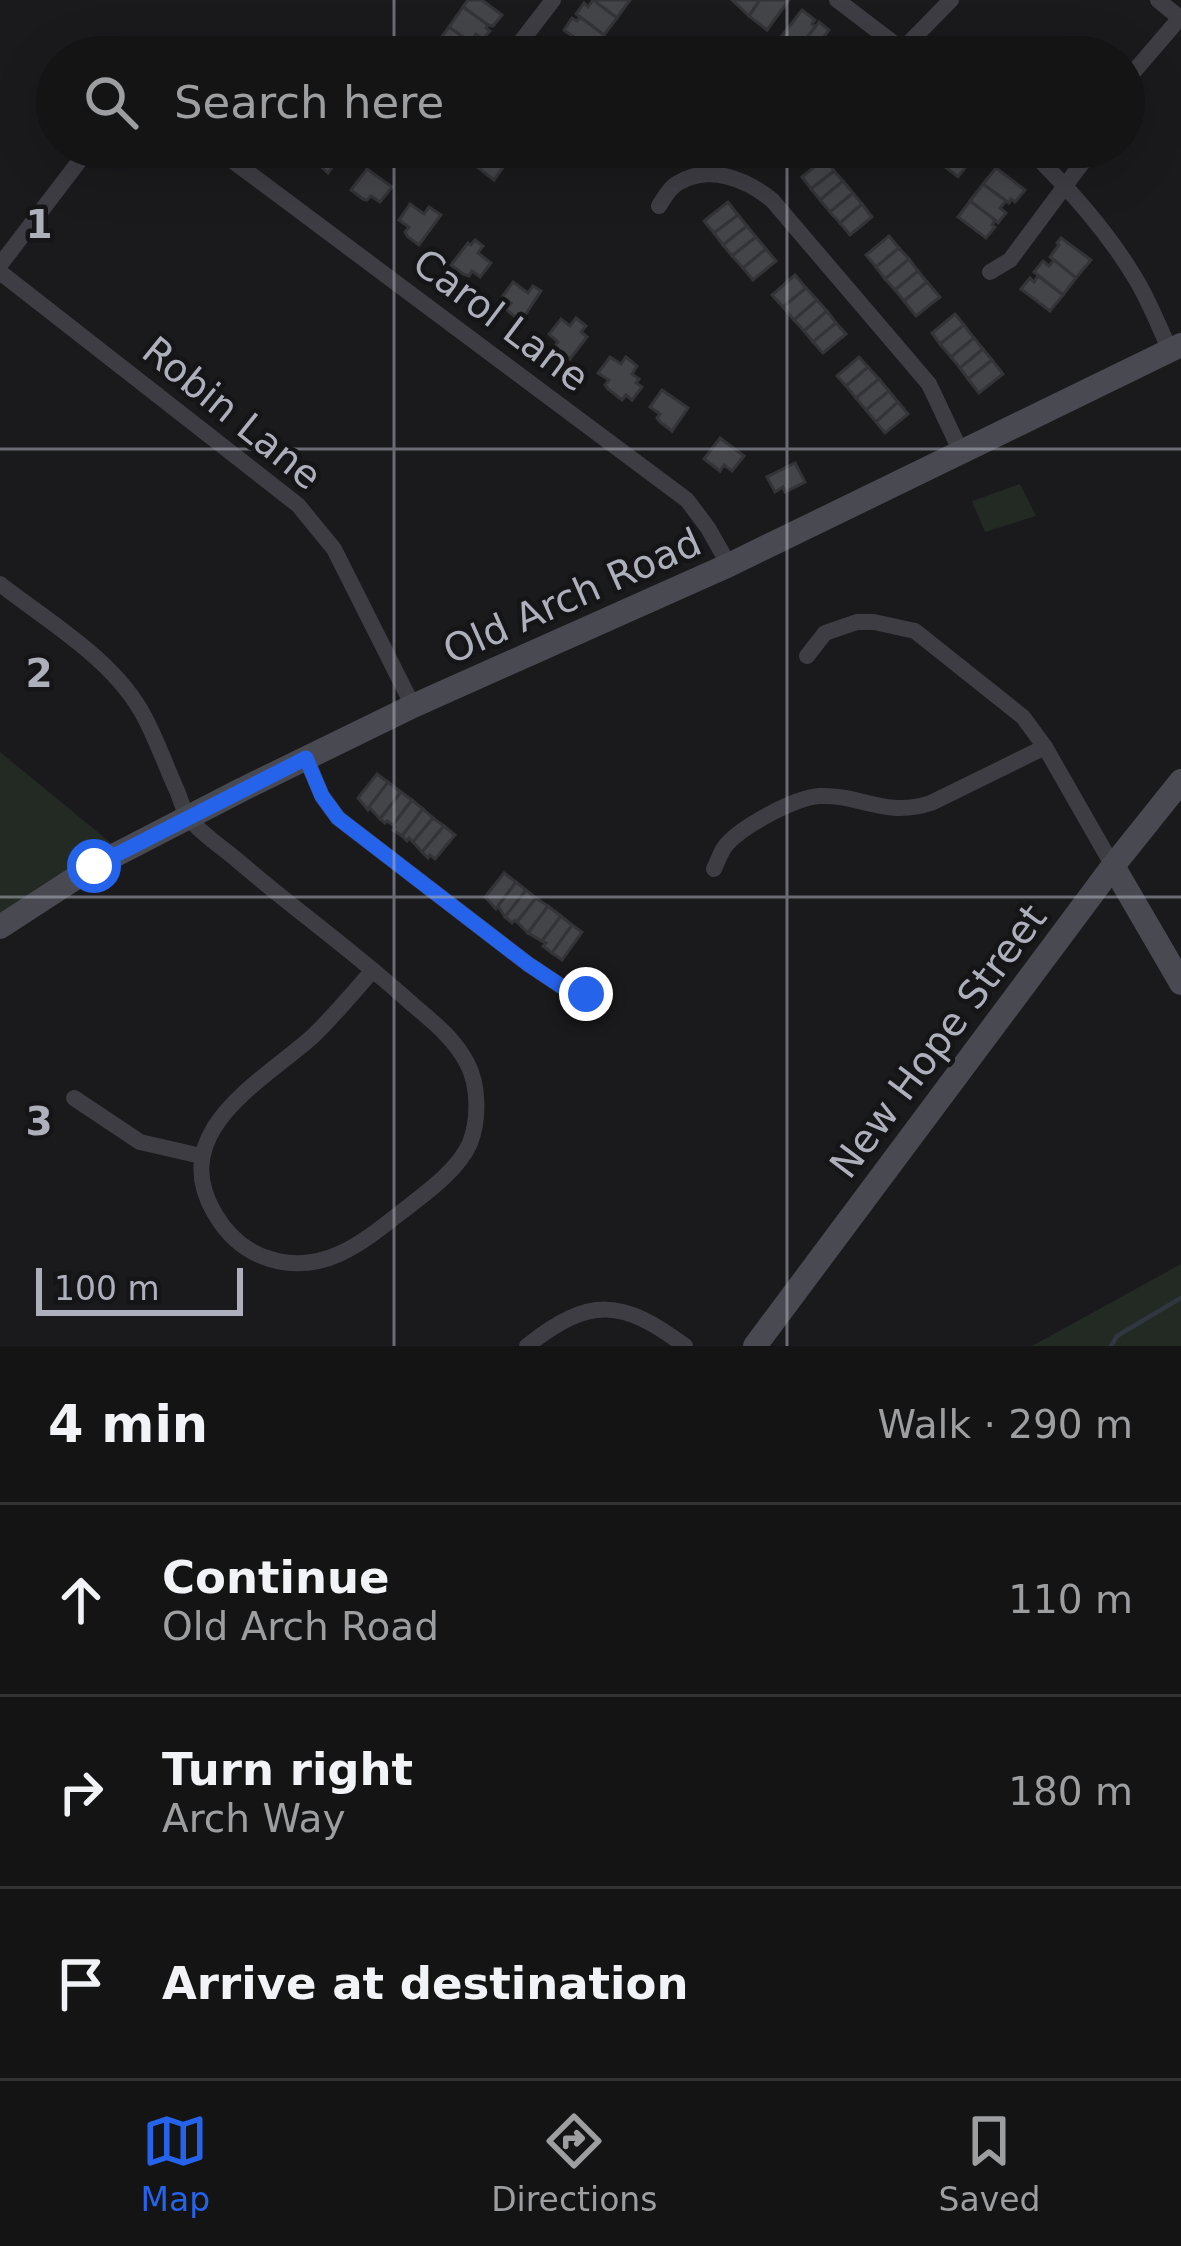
<!DOCTYPE html>
<meta charset="utf-8">
<style>
:root{--surface:#141415;--page:#1d1d1e;--text:#f1f3f6;--muted:#9d9ea0;--line:#333334;--accent:#2563eb}
body{margin:0;font-family:"DejaVu Sans",sans-serif;background:var(--page);color:var(--text)}
.scale{position:absolute;left:36px;bottom:30px;width:207px;box-sizing:border-box;padding-left:12px;border:6px solid #adb0bb;border-top:0;font-size:33px;line-height:42px;white-space:nowrap;color:#adb0bb;-webkit-text-stroke:9px #151517;paint-order:stroke}
.stop{position:absolute;width:36px;height:36px;margin:-27px;border:9px solid #2563eb;border-radius:50%;background:#fff}
.stop.end{background:#2563eb;border-color:#fff;box-shadow:0 3px 12px #0008}
.list{margin:0;padding:0;list-style:none}
h2{display:flex;justify-content:space-between;align-items:center;height:156px;margin:0;padding:0 48px;font-size:51px}
h2 small{font-size:39px;font-weight:400;color:var(--muted)}
.list li{display:grid;grid-template-columns:78px 1fr auto;gap:36px;align-items:center;box-sizing:border-box;height:192px;padding:0 48px;border-top:3px solid var(--line)}
.list b{display:block;font-size:45px;white-space:nowrap}
.list p{margin:0;font-size:39px;white-space:nowrap;color:var(--muted)}
.list em{font-size:39px;font-style:normal;color:var(--muted)}
.icon{flex:none;width:66px;height:66px;fill:none;stroke:currentColor;stroke-width:2;stroke-linecap:round;stroke-linejoin:round}
.map{position:relative;flex:none;width:1181px;height:1346px;overflow:hidden}
.search{position:absolute;background:var(--surface);box-shadow:0 12px 48px #0002;left:36px;right:36px;top:36px;height:132px;display:flex;align-items:center;gap:30px;box-sizing:border-box;padding:0 42px;border-radius:66px;color:var(--muted);font-size:45px}
.sheet{height:732px;background:var(--surface)}
nav{display:flex;justify-content:space-around;align-items:center;box-sizing:border-box;height:168px;border-top:3px solid var(--line);background:var(--surface);font-size:33px;color:var(--muted)}
nav a{display:grid;justify-items:center;gap:6px}
nav .on{color:var(--accent)}
.map>svg:first-child{display:block}
</style>
<div class="map">
<svg width="1181" height="1346" viewBox="0 0 1181 1346">
<rect width="100%" height="100%" fill="#1a1a1c"/>
<g fill="#222a23">
<path d="M1020,484l16,32 -51,16 -13,-31z"/>
<path d="M0,752l122,100 -122,75z"/>
<path d="M1181,1264v82h-149z"/>
</g>
<g fill="none" stroke-linecap="round" stroke-linejoin="round">
<path stroke="#303740" stroke-width="4.5" d="M1111,1346l6,-10 64,-38"/>
</g>
<g fill="#444549" stroke="#343438" stroke-width="3">
<path d="M468,0h14l20,15 -9,11 -5,-1 -25,-18z"/>
<path d="M593,0h37l-13,18z"/>
<path d="M593,0l24,18 -13,17 -28,-21 8,-11 4,4z"/>
<path d="M732,0h28l-11,16z"/>
<path d="M760,0h29l-22,30 -18,-14z"/>
<path d="M463,7l25,18 -2,3 4,3 -7,8 -7,-5 -6,8 -21,-15z"/>
<path d="M802,10l13,10 -3,4 4,3 -19,23 -16,-13z"/>
<path d="M580,17l24,18 -12,15 -28,-20 8,-12 5,3z"/>
<path d="M819,22l10,8 -5,7 7,5 -11,15h-14l-9,-7z"/>
<path d="M449,27l25,18 -5,7 3,2 -2,3h-13l-20,-14z"/>
<path d="M839,39l13,9 -7,9h-25l13,-17 4,2z"/>
<path d="M554,43l20,14h-26l-3,-2z"/>
<path d="M288,147h42l11,8 -13,18 -21,-19 -4,6z"/>
<path d="M483,147l24,15 -13,18 -27,-21 8,-11 4,3z"/>
<path d="M486,147h32l1,1 -12,14z"/>
<path d="M614,147h19l2,4 -17,6z"/>
<path d="M926,147h26l-12,16 -15,-14z"/>
<path d="M952,147l28,1 -22,29 -18,-14z"/>
<path d="M825,158l9,13 -23,18 -9,-12z"/>
<path d="M996,168l29,22 -10,12 -4,-3 -2,4 -26,-19z"/>
<path d="M367,169l25,18 -12,15 -9,-6 -4,4 -4,-1 -12,-9z"/>
<path d="M834,171l9,10 -23,19 -9,-11z"/>
<path d="M843,181l10,12 -23,19 -10,-12z"/>
<path d="M983,184l23,17 -6,7 6,5 -8,10 -28,-22z"/>
<path d="M853,193l9,11 -22,19 -10,-11z"/>
<path d="M970,201l25,19 -3,5 3,2 -9,11 -28,-21z"/>
<path d="M728,202l10,13 -24,18 -10,-12z"/>
<path d="M410,204l14,10 5,-7 12,8 -22,30 -11,-8 -3,-5 4,-5 -10,-7z"/>
<path d="M862,204l10,13 -22,18 -10,-12z"/>
<path d="M738,215l9,11 -24,19 -9,-12z"/>
<path d="M747,226l9,11 -24,19 -9,-11z"/>
<path d="M889,236l10,12 -23,19 -10,-12z"/>
<path d="M756,237l10,12 -23,19 -11,-12z"/>
<path d="M1061,238l30,22 -15,18 -26,-21 9,-12 -2,-2z"/>
<path d="M475,240l8,6 -5,7 13,10 -11,14 -8,-6 -3,5 -6,-2 -12,-9 17,-22 3,2z"/>
<path d="M899,248l10,11 -24,20 -9,-12z"/>
<path d="M766,249l10,12 -23,19 -10,-12z"/>
<path d="M909,259l9,12 -23,19 -10,-11z"/>
<path d="M1054,260l22,18 -13,17 -29,-23 9,-11 6,5z"/>
<path d="M918,271l9,11 -23,19 -9,-11z"/>
<path d="M795,275l11,13 -23,19 -11,-12z"/>
<path d="M1038,276l25,19 -13,16 -29,-22 9,-11 4,4z"/>
<path d="M513,282l15,11 5,-7 8,5 -20,30 -12,-9 -3,-3 5,-6 -9,-6z"/>
<path d="M927,282l13,15 -24,19 -12,-15z"/>
<path d="M806,288l11,12 -23,20 -11,-13z"/>
<path d="M817,300l10,11 -23,20 -10,-11z"/>
<path d="M827,311l9,12 -23,19 -9,-11z"/>
<path d="M955,314l9,11 -24,19 -8,-11z"/>
<path d="M576,318l10,8 -5,6 6,5 -17,22 -15,-13 3,-4 -9,-8 12,-15 9,7z"/>
<path d="M836,323l10,11 -23,19 -10,-11z"/>
<path d="M964,325l10,13 -23,19 -11,-13z"/>
<path d="M974,338l9,11 -23,19 -9,-11z"/>
<path d="M983,349l9,11 -24,19 -8,-11z"/>
<path d="M610,357l11,7 5,-7 11,9 -5,8 7,5 -3,4 6,4 -10,13 -6,-5 -4,5 -14,-11 -3,-4 4,-5 -11,-7z"/>
<path d="M859,357l9,10 -22,19 -9,-10z"/>
<path d="M992,360l11,14 -24,19 -11,-14z"/>
<path d="M868,367l11,12 -23,19 -10,-12z"/>
<path d="M879,379l10,12 -23,19 -10,-12z"/>
<path d="M662,390l26,18 -16,23 -12,-9 -3,-4 3,-4 -10,-7z"/>
<path d="M889,391l9,11 -22,20 -10,-12z"/>
<path d="M898,402l10,12 -23,19 -9,-11z"/>
<path d="M720,438l24,18 -12,15 -8,-6 -4,6 -16,-12z"/>
<path d="M795,463l10,19 -20,10 -2,-5 -8,5 -8,-15z"/>
<path d="M377,774l11,8 -20,28 -10,-12z"/>
<path d="M388,782l13,10 -21,27 -11,-12z"/>
<path d="M401,792l11,8 -19,25 -6,-4 -2,2 -5,-4z"/>
<path d="M412,800l11,9 -21,27 -9,-6 2,-3 -2,-2z"/>
<path d="M423,809l10,9 -20,24 -4,-4 -2,3 -5,-5z"/>
<path d="M433,818l11,8 -22,26 -9,-10z"/>
<path d="M444,826l11,9 -20,24 -5,-4 -2,3 -6,-6z"/>
<path d="M504,873l12,9 -20,27 -11,-12z"/>
<path d="M516,882l10,8 -21,27 -7,-11z"/>
<path d="M526,890l10,8 -19,24 -2,-2 -3,3 -7,-6z"/>
<path d="M536,898l12,8 -20,27 -11,-11z"/>
<path d="M548,906l13,10 -19,25 -14,-8z"/>
<path d="M561,916l11,9 -20,28 -9,-7 3,-3 -4,-2z"/>
<path d="M572,925l10,7 -20,28 -10,-7z"/>
</g>
<g fill="none" stroke-linecap="round" stroke-linejoin="round">
<g stroke="#3d3d43" stroke-width="16">
<path d="M837,0l75,57"/>
<path d="M1158,0l23,19"/>
<path d="M902,50l49,-50"/>
<path d="M509,57l44,-57"/>
<path d="M1124,83l56,-65"/>
<path d="M214,147l473,353 21,28 21,37"/>
<path d="M1027,147c41,41 80,83 110,134 13,22 22,46 33,69"/>
<path d="M659,206c5,-8 10,-18 19,-23 31,-19 68,-4 94,17l157,184 32,68"/>
<path d="M0,265l90,-118"/>
<path d="M0,272l298,233 36,44 79,157"/>
<path d="M990,272l20,-12 84,-113"/>
<path d="M0,584c50,39 116,77 145,134 13,25 22,51 33,75 3,8 6,19 11,25 12,16 33,29 48,42 57,49 119,93 175,144 21,18 42,34 55,59 12,22 12,57 3,80 -12,28 -47,52 -70,70 -39,31 -78,62 -130,46 -24,-7 -42,-23 -55,-45 -49,-82 45,-131 97,-177 22,-21 41,-44 61,-67"/>
<path d="M807,656l18,-23 32,-11h17l41,9 108,86 22,30 68,119"/>
<path d="M306,758l16,38 16,22 190,146 33,22 25,8"/>
<path d="M714,869c4,-8 7,-19 13,-25 16,-18 67,-46 92,-48 41,-2 65,22 112,7l114,-56"/>
<path d="M74,1098l66,44 61,14"/>
<path d="M527,1346c63,-50 95,-47 158,0"/>
</g>
<g stroke="#494a51" stroke-width="24">
<path d="M1113,866l68,117"/>
<path d="M0,927l94,-61 149,-77 170,-83 316,-141 452,-220"/>
<path d="M755,1346l358,-480 68,-85"/>
</g>
</g>
<g fill="none" stroke-linecap="round" stroke-linejoin="round">
<path stroke="#2563eb" stroke-width="15" d="M94,866l212,-108 16,38 16,22 190,146 33,22 25,8"/>
</g>
<path fill="none" stroke="#adb0bb" stroke-width="3" stroke-opacity="0.55" d="M394,0v57M787,0v57M394,147v1199M787,147v1199M0,449h1181M0,897h1181"/>
<g text-anchor="middle" dominant-baseline="central" stroke-width="9" stroke-linejoin="round" paint-order="stroke">
<g font-size="39" fill="#adb0bb" stroke="#151517">
<text transform="translate(501 320) rotate(37)">Carol Lane</text>
<text transform="translate(232 413) rotate(39)">Robin Lane</text>
<text transform="translate(572 596) rotate(-24)">Old Arch Road</text>
<text transform="translate(938 1041) rotate(-53)">New Hope Street</text>
</g>
</g>
<g font-size="39" text-anchor="middle" font-weight="bold" fill="#adb0bb" stroke="#151517" stroke-width="9" stroke-linejoin="round" paint-order="stroke">
<text x="39" y="238">1</text>
<text x="39" y="687">2</text>
<text x="39" y="1135">3</text>
</g>
</svg>
<div class="scale">100 m</div>
<div class="stop" style="left:94px;top:866px"></div>
<div class="stop end" style="left:586px;top:994px"></div>
<div class="search"><svg class="icon" aria-label="search" viewBox="0 0 24 24"><circle cx="10" cy="10" r="6"/><path d="M15 15l6 6"/></svg>Search here</div>
</div>
<section class="sheet">
<h2>4 min<small>Walk · 290 m</small></h2>
<ul class="list">
<li><svg class="icon" aria-label="ahead" viewBox="0 0 24 24"><path d="M12 20V5M6 11l6-6 6 6"/></svg><div><b>Continue</b><p>Old Arch Road</p></div><em>110 m</em></li>
<li><svg class="icon" aria-label="right" viewBox="0 0 24 24"><path d="M7 20v-9h11M14 6l5 5-5 5"/></svg><div><b>Turn right</b><p>Arch Way</p></div><em>180 m</em></li>
<li><svg class="icon" aria-label="arrive" viewBox="0 0 24 24"><path d="M6 21V4h12l-3 4 3 4H6"/></svg><div><b>Arrive at destination</b></div></li>
</ul>
</section>
<nav>
<a class="on"><svg class="icon" aria-label="map" viewBox="0 0 24 24"><path d="M3 6l6-2 6 2 6-2v14l-6 2-6-2-6 2zM9 4v14M15 6v14"/></svg>Map</a>
<a><svg class="icon" aria-label="directions" viewBox="0 0 24 24"><path d="M12 3l9 9-9 9-9-9zM9 14v-3h6M13 9l2 2-2 2"/></svg>Directions</a>
<a><svg class="icon" aria-label="saved" viewBox="0 0 24 24"><path d="M7 4h10v16l-5-4-5 4z"/></svg>Saved</a>
</nav>
